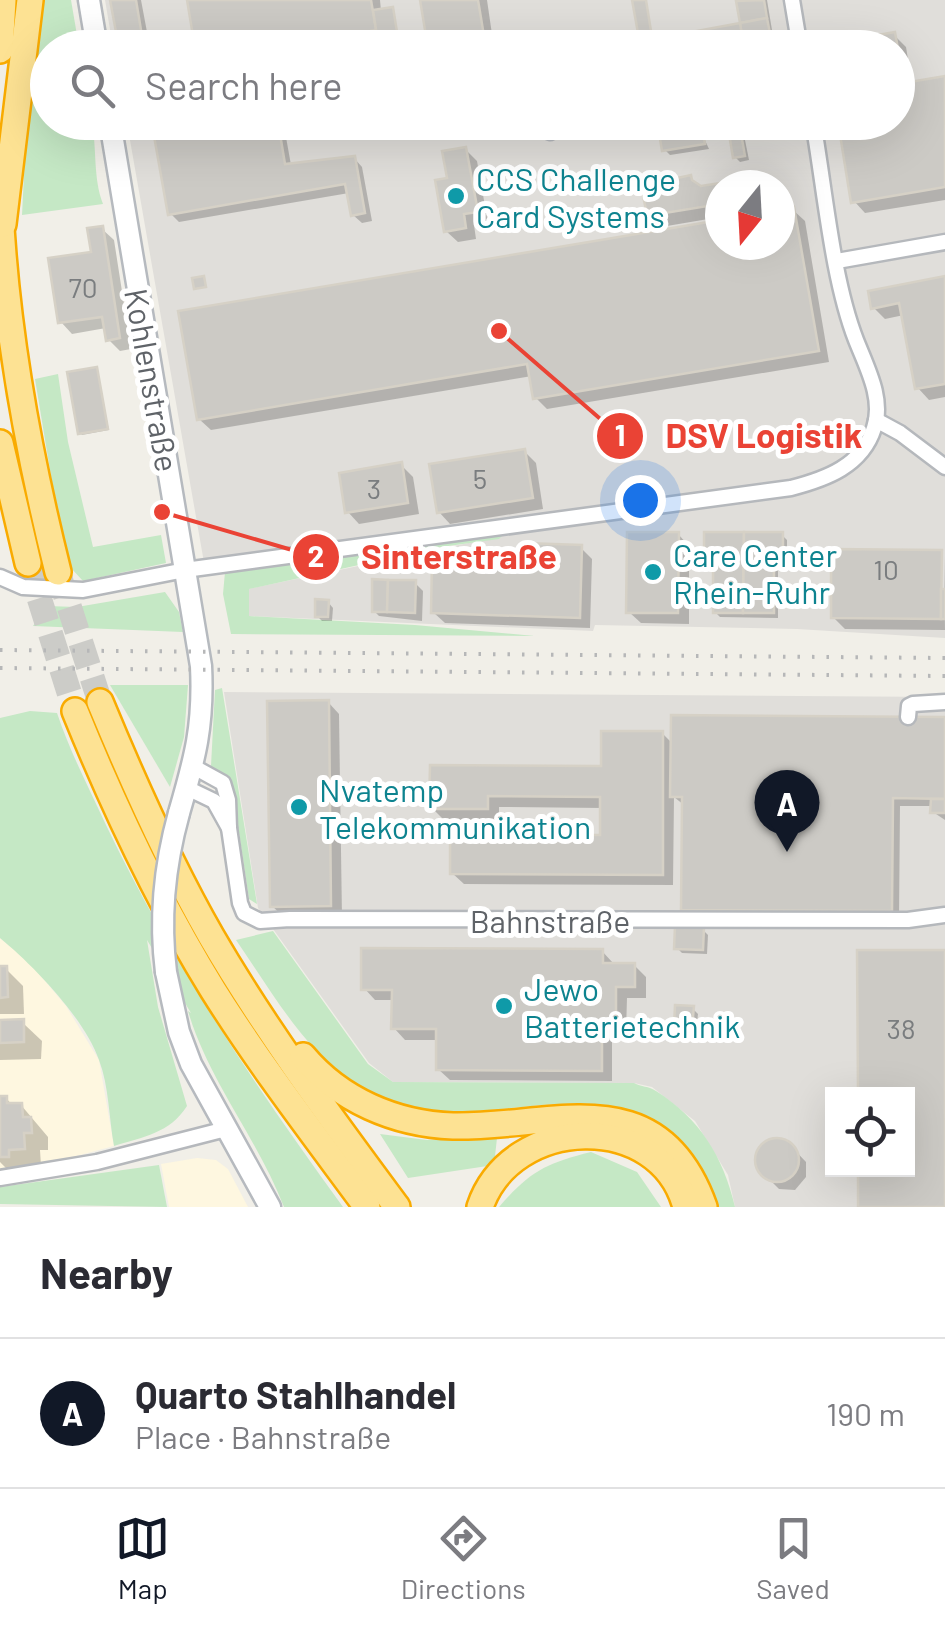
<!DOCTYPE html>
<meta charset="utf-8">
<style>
:root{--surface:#fff;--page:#f2f2f3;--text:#2b2b33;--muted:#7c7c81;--line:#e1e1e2;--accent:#111827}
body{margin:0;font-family:Barlow,sans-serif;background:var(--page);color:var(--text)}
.controls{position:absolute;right:30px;bottom:30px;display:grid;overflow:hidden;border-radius:0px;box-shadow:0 10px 40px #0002}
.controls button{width:90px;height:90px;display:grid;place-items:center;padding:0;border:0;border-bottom:2px solid var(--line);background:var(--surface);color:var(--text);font:50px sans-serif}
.compass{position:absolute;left:705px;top:170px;width:90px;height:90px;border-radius:50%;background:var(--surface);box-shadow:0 10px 40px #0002;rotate:198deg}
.you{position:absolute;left:640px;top:500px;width:35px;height:35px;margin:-25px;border:8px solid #fff;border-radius:50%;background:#1a73e8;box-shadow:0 0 0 15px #1a73e833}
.badge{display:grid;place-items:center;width:65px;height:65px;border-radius:50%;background:var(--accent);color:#fff;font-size:32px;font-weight:700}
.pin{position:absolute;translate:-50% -82px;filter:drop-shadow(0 2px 5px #0008)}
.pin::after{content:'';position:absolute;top:52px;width:35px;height:30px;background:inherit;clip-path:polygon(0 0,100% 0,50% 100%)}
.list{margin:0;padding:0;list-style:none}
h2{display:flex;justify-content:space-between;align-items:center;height:130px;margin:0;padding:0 40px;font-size:42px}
h2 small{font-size:32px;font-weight:400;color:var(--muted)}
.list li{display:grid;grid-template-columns:65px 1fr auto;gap:30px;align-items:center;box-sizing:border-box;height:150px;padding:0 40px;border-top:2px solid var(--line)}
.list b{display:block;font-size:38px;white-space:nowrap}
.list p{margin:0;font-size:32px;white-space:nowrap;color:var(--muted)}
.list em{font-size:32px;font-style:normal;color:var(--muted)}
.icon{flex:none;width:55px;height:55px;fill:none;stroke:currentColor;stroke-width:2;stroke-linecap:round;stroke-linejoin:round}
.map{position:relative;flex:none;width:945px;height:1207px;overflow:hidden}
.search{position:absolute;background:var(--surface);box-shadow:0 10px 40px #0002;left:30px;right:30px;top:30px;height:110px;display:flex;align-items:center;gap:25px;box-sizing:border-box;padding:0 35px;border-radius:55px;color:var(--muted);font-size:38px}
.sheet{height:280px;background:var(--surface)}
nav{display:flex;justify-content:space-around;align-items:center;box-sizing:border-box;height:140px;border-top:2px solid var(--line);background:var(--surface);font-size:28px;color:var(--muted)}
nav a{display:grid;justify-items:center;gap:5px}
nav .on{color:var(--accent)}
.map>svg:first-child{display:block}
</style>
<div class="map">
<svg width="945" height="1207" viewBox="0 0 945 1207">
<rect width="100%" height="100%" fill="#f1efe8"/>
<g fill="#fef7e0">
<path d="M0,938l30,25 36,43 33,54 15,86 -60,16 -54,8z"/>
<path d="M197,1158l19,2 12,9 20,38h-79l-8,-43z"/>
</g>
<g fill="#e0deda" fill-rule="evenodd">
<path d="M105,0h840v638l-148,-9 -202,-4 -2,6 -344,-15 -1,-27 254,-53 -296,38 -79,-451 771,-1v-74l-785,-1zM720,185h60v60h-60z"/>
<path d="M224,692l721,5v510h-210l-7,-32 -33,-54 -43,-34 -18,-4 -241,-1 -24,-19 -111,-155zM832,1094h76v76h-76z"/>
</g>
<g fill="#c5e8c5">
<path d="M38,0h33l8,47 -31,1v74l44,1c5,27 1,55 11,81l-81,11 4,-80z"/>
<path d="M58,374l10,68 25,105 68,-12 5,28 -83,18 -12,-13 -19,-86 -17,-103z"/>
<path d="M503,535l-4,4 -58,8 -192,42v27l166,9 120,11 -304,-2 -8,-40 2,-22z"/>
<path d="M165,592l14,20 4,20 -150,-6 14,-20 30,1z"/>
<path d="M110,685h78l-4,52 -14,50z"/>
<path d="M222,688l35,216 -8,-5 -16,-107 -22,-26 4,-76z"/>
<path d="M30,711l27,2c13,39 32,75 49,112 66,138 147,258 237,382h-59c-26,-68 -75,-125 -96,-196l3,2 -44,-73 11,67 29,99c-17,27 -44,31 -73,40 -5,-27 -5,-60 -15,-86 -15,-42 -65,-94 -99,-122v-220z"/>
<path d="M273,931l95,133 25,18 241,1c7,4 15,3 22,8 44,28 67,65 79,116h-21c-9,-32 -24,-54 -50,-73 -8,-6 -16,-13 -25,-18 -75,-36 -174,21 -262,-20 -65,-30 -102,-100 -141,-156z"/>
<path d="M380,1134l47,6 70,-2 -3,27 -86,13z"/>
<path d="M591,1152l46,20 24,35h-162c30,-35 47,-44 92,-55z"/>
<path d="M159,1165l8,42 -167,-3v-17z"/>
</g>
<g fill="#0003">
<path d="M113,0h28l9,48h-29z"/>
<path d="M190,0h190l1,11h13l3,23 -11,2 1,5 -37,7h-152z"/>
<path d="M422,0h65l7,48h-64z"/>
<path d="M738,0h29l8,48h-133l102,-17z"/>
<path d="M894,35l12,12 6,37 33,-6v122l-80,13 -11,-12 44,-79v-74z"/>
<path d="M152,122h26l2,12 68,-12h33l3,4 7,39 63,-7 8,9 10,54 -10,2 -9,-8 -4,-22 -170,29 -9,-9z"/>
<path d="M449,122v4l58,-4 1,5 -54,8 -11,-13z"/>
<path d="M729,122l13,3 7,35 -9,2 -5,-5z"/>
<path d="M702,134l7,15 -39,6 -5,-5z"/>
<path d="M466,150l11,11 11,62 -14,2 2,14 -18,3 -12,-11 4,-50z"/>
<path d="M614,174l5,6 2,12 -13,2 -5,-5z"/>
<path d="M690,178l11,11 19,-3v31l-53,9 -19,-18z"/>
<path d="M793,210l12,11 24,141 -282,47 -11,-11 -4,-22 -321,54 -12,-11 521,-197v23h60v-33z"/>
<path d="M102,229l12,11 17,109 -11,2 -12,-12 -2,-11 -34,6 -11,-12z"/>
<path d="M945,279v118l-16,3 -11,-12 -14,-73 -19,4 -12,-12z"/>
<path d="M97,369l12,61 -27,5 -2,-2z"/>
<path d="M524,451l12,12 7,46 -93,15 -11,-12z"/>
<path d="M401,465l12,12 6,37 -60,10 -11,-12z"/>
<path d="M678,534l11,12v78l-48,-1 -12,-11z"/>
<path d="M782,535l5,5v23h-9v55l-58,-1 -5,-5v-49l-8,-5z"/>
<path d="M581,548l11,11 -2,69 -145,-5 -12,-11 93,-47z"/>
<path d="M944,556l1,74 -100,-1 -12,-12 111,-25z"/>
<path d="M415,583l8,8 -1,30 -43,-5 -5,-5z"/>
<path d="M328,602l5,6 -1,13h-10l-5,-5z"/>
<path d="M328,702l11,12 3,203h-58l-12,-11z"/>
<path d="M945,719v101l-12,-8v-6h-33l-1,113 -207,-2 -8,-8v-104l-10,-8 -1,88 -209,-1 -12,-11 151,-35v-30l-104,-1v13h-55l-12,-12 172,-40 58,-35 11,11z"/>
<path d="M703,930l5,5 -1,19 -25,-1 -5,-5z"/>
<path d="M602,951l11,12 21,2 12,12v21h-19l-1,34h-14v49l-162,-1 -12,-11 1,-29h-34l-11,-12v-28h-19l-11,-12z"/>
<path d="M860,953h85v254h-85v-37h48v-76h-48z"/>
<path d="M0,969h6l17,17 1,28h-24z"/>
<path d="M693,1009l5,5 -2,18 -15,-1 -5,-5z"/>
<path d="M0,1024h24l18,17 -1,18 -41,1z"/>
<path d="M0,1098h6l7,8 8,-1 27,32v13h-8l1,16 -15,1v6l-14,1 -12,-12z"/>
<path d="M769,1140l17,1 20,21v15l-11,13 -16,-1 -21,-21v-18z"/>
</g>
<g fill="#cccac5" stroke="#d6d1c6" stroke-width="2.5">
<path d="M110,0h26l8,48h-25z"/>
<path d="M187,0h184l5,30 -101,18h-80z"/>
<path d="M420,0h58l8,48h-58z"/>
<path d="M632,0h14l5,31 -13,2z"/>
<path d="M764,0l3,18 -27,5 -4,-22z"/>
<path d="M393,7l4,25 -20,4 -4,-26z"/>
<path d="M767,18l5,26 -28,4 -4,-25z"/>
<path d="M740,23l4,25h-105l-1,-6z"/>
<path d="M895,32l9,51 41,-7v111l-94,16 -13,-81h60v-74h-73v-4z"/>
<path d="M148,122h24l2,11 60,-11h44l7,42 70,-8 10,57 -14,3 -6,-32 -177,31 -14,-79 -3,1z"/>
<path d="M727,122h12l6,34 -12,2z"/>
<path d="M703,132l2,12 -43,7 -2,-12z"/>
<path d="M466,147l12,65 -14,2 2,14 -22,4 -9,-52 12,-2 -5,-27z"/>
<path d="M614,172l3,16 -17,2 -2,-16z"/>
<path d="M691,175l1,5 9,6 46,-7 2,6h-29v19l-67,11 -7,-5 -5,-24z"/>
<path d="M794,207l25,144 -286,48 -6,-35 -330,56 -19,-109 542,-91v25h60v-35z"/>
<path d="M103,226l17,112 -14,3 -4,-24 -44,6 -10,-65 43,-6 -4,-24z"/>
<path d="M204,276l2,11 -12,2 -2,-11z"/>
<path d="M945,276v108l-30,5 -16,-86 -28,6 -3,-18z"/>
<path d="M97,367l11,62 -30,5 -11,-62z"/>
<path d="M525,449l8,49 -96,15 -8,-49z"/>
<path d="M402,462l6,41 -63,10 -6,-40z"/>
<path d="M627,532h52l-1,81h-52z"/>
<path d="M704,532h40l-1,81h-30v-54h-9z"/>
<path d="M744,532h39v27h-9v54h-31z"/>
<path d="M524,543l58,2 -2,73 -149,-5 1,-53 91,3z"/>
<path d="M831,549l111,1 -1,69 -110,-1z"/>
<path d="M372,579l16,1 -1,32h-15z"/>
<path d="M388,580h28l-1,33 -28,-1z"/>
<rect x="941" y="589" width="4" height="30"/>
<path d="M315,599l14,1 -1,17h-13z"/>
<path d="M329,700l2,206 -61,1 -3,-206z"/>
<path d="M671,715l274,2v82l-52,-1 -1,113 -211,-1 1,-113h-12z"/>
<path d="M601,731h62v144l-213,-1v-40l150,1v-38l-112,-1v13h-59l1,-44 171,1z"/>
<path d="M931,799h14v14h-15z"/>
<path d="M675,926l29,1 -1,23 -29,-1z"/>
<path d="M361,948l242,1v14h32v24h-19v35h-14v49l-166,-1v-41h-45l1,-39h-31z"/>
<path d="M857,950h88v257h-87v-37h50v-76h-50z"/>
<path d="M0,966h7l1,31 -8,1z"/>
<path d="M675,1005l19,1 -2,22 -18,-1z"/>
<path d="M24,1019v23l-24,1v-23z"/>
<path d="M0,1096h7v7h15l1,14h8l1,16h-8l1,16 -16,1v7h-9z"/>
<circle cx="777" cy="1160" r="22"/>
</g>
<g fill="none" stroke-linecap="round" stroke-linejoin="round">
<g stroke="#ccccc8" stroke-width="25" stroke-dasharray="25 12" stroke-linecap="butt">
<path d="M28,563l47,148"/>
<path d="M58,572l42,130"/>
</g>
<g stroke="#b5b8bc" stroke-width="19">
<g id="street">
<path d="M792,0l8,48"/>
<path d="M550,132l15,-10"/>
<path d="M837,261l108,-19"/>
<path d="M876,420l24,13 45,34"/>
<path d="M0,577l23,10 60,3 102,-20 606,-82c35,-9 71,-22 83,-60 10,-29 -7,-60 -18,-88 -24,-62 -31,-150 -43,-218"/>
<path d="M908,717l1,-11 4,-2 32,-2"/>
<path d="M187,788l27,13 15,27 -1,-28 -5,-17 -29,-16"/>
<path d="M229,828l11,75 4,10 16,8 30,-2 618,1 37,-5"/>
<path d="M0,1178l97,-16 129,-33"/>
</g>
</g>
<g stroke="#b6babf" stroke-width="25">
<g id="secondary">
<path d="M89,0l8,48"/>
<path d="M110,122l91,544c3,59 -6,92 -22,147"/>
<path d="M166,972l13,60 12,32 79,143"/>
</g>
</g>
<g stroke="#f9ab00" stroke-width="30">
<g id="highway">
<path d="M0,50l3,-50"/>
<path d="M0,209c6,123 28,243 58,363"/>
<path d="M3,224l27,-224"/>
<path d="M0,443l28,120"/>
<path d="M100,702c33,80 68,159 111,234 55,95 121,183 186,271"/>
<path d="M75,711c39,96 83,190 138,279 47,75 101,145 154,217"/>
<path d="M303,1056c37,44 92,68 150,70 101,2 205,-48 251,81"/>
<path d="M480,1207c31,-92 180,-98 206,0"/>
</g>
</g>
<use href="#street" stroke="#fff" stroke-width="14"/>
<use href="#secondary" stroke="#fff" stroke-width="20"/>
<use href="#highway" stroke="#fde293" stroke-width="25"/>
<g stroke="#b6b7b8" stroke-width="4" stroke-dasharray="2.5 12" stroke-linecap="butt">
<path d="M0,650l945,8"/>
<path d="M0,668l945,8"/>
</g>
<g stroke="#b6babf" stroke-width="25" stroke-linecap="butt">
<path id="secondary-bridge" d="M166,972c-7,-55 -2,-105 13,-159"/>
</g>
<use href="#secondary-bridge" stroke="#fff" stroke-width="20"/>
</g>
<g fill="#0f9aa8" stroke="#fff" stroke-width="4">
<circle cx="456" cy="196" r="10"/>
<circle cx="653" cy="572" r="10"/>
<circle cx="299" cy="807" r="10"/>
<circle cx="504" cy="1006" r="10"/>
</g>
<g text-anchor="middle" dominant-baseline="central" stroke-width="10" stroke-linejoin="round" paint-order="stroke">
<g font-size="28" fill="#7a7d7f">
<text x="83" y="287">70</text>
<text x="480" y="478">5</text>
<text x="374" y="488">3</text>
<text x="886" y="569">10</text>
<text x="901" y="1028">38</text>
</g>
<g font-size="32" fill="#0d838f" stroke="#fff" text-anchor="start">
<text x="476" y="178">CCS Challenge<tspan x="476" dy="37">Card Systems</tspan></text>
<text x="673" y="554">Care Center<tspan x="673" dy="37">Rhein-Ruhr</tspan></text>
<text x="319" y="789">Nvatemp<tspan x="319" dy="37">Telekommunikation</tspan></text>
<text x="524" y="988">Jewo<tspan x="524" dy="37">Batterietechnik</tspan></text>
</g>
<g font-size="32" fill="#5f6368" stroke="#fff">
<text transform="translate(153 380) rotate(80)">Kohlenstraße</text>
<text x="550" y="920">Bahnstraße</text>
</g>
</g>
<path fill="none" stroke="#ea4335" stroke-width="4" d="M499 331L620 436M162 512L316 557"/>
<g fill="#ea4335" stroke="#fff" stroke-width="4">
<circle cx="499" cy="331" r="10"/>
<circle cx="162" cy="512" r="10"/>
<circle cx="620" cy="436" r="25"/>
<circle cx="316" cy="557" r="25"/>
</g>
<g font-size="30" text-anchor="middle" font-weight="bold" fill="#fff">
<text x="620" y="446">1</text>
<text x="316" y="567">2</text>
</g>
<g font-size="35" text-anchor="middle" font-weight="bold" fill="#ea4335" stroke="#fff" stroke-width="10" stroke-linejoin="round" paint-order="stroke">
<text x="764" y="448">DSV Logistik</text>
<text x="459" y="569">Sinterstraße</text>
</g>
</svg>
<div class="controls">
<button><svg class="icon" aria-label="locate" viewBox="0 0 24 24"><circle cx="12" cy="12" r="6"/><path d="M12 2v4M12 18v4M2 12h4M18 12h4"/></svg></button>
</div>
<svg class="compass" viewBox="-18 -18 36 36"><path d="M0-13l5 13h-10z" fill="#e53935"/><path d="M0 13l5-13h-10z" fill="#7c7c81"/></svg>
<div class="you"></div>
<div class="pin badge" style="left:787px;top:852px">A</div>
<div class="search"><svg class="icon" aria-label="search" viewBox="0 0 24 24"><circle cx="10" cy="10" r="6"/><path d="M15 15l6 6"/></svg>Search here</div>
</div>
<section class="sheet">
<h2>Nearby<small></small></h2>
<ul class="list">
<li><span class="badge">A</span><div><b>Quarto Stahlhandel</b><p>Place · Bahnstraße</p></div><em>190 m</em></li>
</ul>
</section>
<nav>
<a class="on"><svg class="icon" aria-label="map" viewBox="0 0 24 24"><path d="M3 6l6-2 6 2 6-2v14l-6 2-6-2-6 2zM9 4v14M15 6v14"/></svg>Map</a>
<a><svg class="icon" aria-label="directions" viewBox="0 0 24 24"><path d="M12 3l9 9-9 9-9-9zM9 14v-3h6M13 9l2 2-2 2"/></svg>Directions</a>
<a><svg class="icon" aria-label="saved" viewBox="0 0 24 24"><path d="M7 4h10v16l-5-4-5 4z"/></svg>Saved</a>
</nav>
